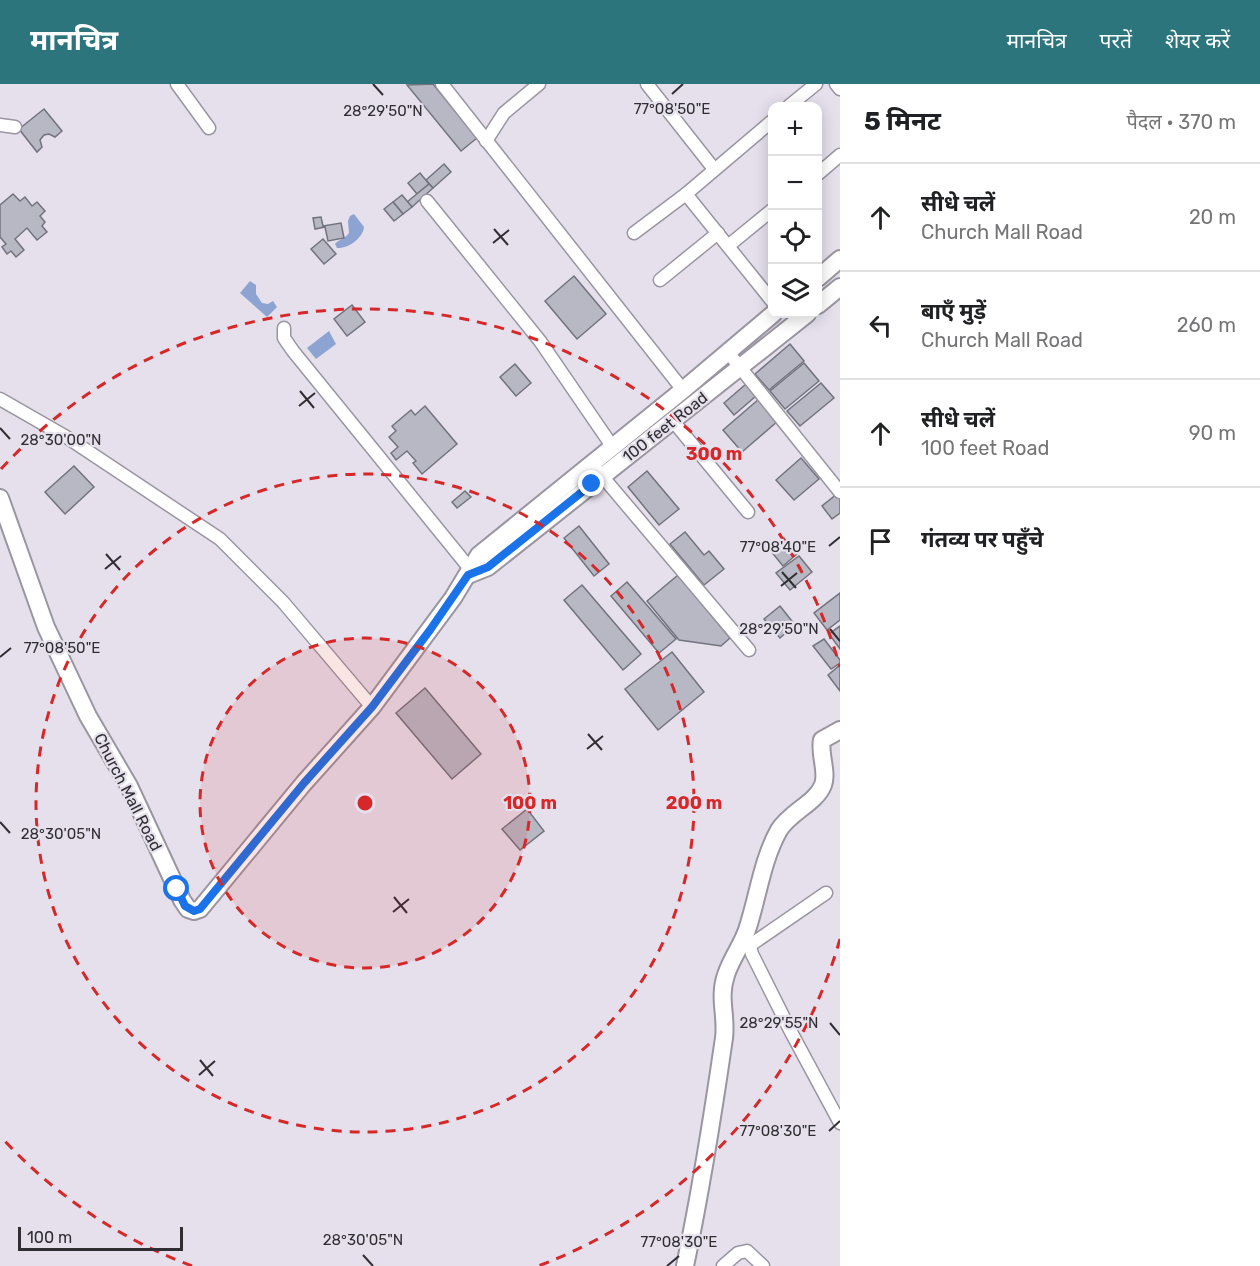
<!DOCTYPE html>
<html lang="hi">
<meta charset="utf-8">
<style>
:root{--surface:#fff;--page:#f6f6f6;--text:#202124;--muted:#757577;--line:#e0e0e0;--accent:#2c757c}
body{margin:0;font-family:Rubik,"Noto Sans Devanagari",sans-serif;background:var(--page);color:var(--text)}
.controls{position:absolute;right:18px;top:18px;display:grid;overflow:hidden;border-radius:12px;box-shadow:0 3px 15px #0003}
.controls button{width:54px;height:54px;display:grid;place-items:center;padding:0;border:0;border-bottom:2px solid var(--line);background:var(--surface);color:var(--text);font:30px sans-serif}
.scale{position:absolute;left:18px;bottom:15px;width:165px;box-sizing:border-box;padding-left:6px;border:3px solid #302e32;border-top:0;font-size:16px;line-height:21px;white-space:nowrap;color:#302e32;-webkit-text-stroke:4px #e5e0ec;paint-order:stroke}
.stop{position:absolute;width:18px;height:18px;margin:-14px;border:4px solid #1a73e8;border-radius:50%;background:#fff}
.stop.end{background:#1a73e8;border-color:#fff;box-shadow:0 2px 6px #0008}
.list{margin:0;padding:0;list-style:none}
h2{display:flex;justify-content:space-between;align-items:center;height:78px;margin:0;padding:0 24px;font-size:26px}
h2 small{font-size:20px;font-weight:400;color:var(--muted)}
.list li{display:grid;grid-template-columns:39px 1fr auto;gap:18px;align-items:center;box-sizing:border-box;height:108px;padding:0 24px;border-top:2px solid var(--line)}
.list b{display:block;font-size:22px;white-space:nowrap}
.list p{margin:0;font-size:20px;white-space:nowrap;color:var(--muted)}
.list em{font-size:20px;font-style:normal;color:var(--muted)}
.icon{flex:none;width:33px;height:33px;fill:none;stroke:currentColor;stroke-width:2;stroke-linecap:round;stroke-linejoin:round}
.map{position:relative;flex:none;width:840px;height:1182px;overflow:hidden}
header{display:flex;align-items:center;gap:36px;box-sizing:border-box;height:84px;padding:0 30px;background:var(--accent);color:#fff}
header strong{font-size:28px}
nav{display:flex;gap:33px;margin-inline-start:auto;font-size:21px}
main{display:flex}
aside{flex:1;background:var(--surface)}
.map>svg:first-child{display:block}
</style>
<header>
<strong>मानचित्र</strong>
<nav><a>मानचित्र</a><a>परतें</a><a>शेयर करें</a></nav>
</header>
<main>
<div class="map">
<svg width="840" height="1182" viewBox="0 0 840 1182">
<rect width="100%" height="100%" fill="#e5e0ec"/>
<g fill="#8da4d2">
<path d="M354,130l10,13c-1,11 -16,22 -27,21l-2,-4c4,-5 10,-5 14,-11l-1,-12 2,-5z"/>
<path d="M250,197l6,4v9l6,9 6,1 5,-3 4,6 -10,10 -27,-24z"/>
<path d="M329,247l7,13 -20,15 -9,-11z"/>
</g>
<g fill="#b7b8c4" stroke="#73737e" stroke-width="1.5">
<path d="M433,0l44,54 -16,13 -54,-66z"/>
<path d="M44,25l18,22 -7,6 -6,-3 -5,1 -4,5 2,7 -5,5 -18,-23z"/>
<path d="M444,80l7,8 -18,16 -7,-8z"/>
<path d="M420,89l9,11 -12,10 -9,-11z"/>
<path d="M429,100l4,4 -21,19 -5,-5z"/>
<path d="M13,110l7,7 5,-4 7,9 5,-4 8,9 -5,5 5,6 -3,4 5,6 -10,8 -10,-12 -12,11 9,11 -8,7 -5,-6 -4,3 -5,-7 4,-3 -6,-7v-32z"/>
<path d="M402,111l10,12 -9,7 -10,-12z"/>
<path d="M393,118l10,12 -9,7 -10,-12z"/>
<path d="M321,133l2,9 18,-3 3,15 -16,3 -3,-14 -10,2 -2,-11z"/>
<path d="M323,155l13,15 -12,10 -13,-15z"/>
<path d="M574,192l32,38 -29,25 -32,-38z"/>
<path d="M352,221l13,17 -18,14 -13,-17z"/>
<path d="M790,260l14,17 -35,29 -14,-16z"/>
<path d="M804,279l15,18 -34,28 -15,-18z"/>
<path d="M515,280l16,19 -15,13 -16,-19z"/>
<path d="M821,299l13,15 -34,28 -13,-15z"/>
<path d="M746,300l10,12 -22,19 -10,-12z"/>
<path d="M759,315l19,22 -36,31 -19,-22z"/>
<path d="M425,322l32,38 -35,30 -9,-11 3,-2 -9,-10 -11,9 -5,-7 7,-6 -9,-10 7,-6 -4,-5 19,-16 4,5z"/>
<path d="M801,374l18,21 -25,21 -18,-20z"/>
<path d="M74,382l20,21 -29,27 -20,-22z"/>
<path d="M647,387l32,38 -20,16 -31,-38z"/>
<path d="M465,407l6,6 -14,11 -5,-6z"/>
<path d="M837,410l3,3v16l-8,6 -10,-13z"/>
<path d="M579,442l30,38 -15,12 -30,-38z"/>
<path d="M685,448l19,23 5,-4 15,18 -20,16 -34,-41z"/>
<path d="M784,454l13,16 -14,12 -13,-16z"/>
<path d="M799,472l13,16 -22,18 -14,-17z"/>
<path d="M678,491l52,63 -9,8 -42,-6 -32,-39z"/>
<path d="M627,498l49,57 -17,14 -48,-57z"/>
<path d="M582,501l59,69 -18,16 -59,-70z"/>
<path d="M840,509v27l-13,10 -13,-17z"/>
<path d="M780,522l15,19 -15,13 -16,-19z"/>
<path d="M840,542v23l-11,-15z"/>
<path d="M824,555l16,21v3l-9,6 -18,-23z"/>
<path d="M672,568l32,40 -46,38 -33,-41z"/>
<path d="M840,581v26l-12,-16z"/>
<path d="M425,604l56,66 -29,25 -56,-66z"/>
<path d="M527,725l17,22 -24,19 -18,-21z"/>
</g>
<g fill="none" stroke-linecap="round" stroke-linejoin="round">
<g stroke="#9a95a0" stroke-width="15">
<g id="street">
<path d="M177,0l32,44"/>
<path d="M442,0l241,306"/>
<path d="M647,0l67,85"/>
<path d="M836,0l4,5"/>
<path d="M789,22l27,-22"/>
<path d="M0,41l15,2"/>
<path d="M486,57l18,-28 35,-29"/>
<path d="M818,90l22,-19"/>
<path d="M686,110l86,107"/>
<path d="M427,117l113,140 72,105"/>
<path d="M634,149l52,-39 86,-73"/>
<path d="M728,162l44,-36"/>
<path d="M660,196l58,-47"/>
<path d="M284,244v10l9,13 178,219"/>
<path d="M727,267l113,141"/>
<path d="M0,315l68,39 152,101 63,63 89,105"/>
<path d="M673,337l75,91"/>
<path d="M597,386l152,180"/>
<path d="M746,849l6,21 39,78 49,91"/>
<path d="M749,862l77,-53"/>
<path d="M723,1182l15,-13 9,-2 16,15"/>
</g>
</g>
<g stroke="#9a95a0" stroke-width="20">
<g id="secondary">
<path d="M818,194l22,-19"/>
<path d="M818,221l22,-18"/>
<path d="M0,414l46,129 42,89 41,70 53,114 6,9 6,2 6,-2 104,-126 68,-76 81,-109 26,-43 204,-165 90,-76"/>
<path d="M468,491l20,-8 319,-253"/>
<path d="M685,1182c16,-76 28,-152 39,-228 3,-22 -6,-40 2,-63 5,-16 16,-30 21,-45 11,-33 15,-70 32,-100 11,-18 37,-27 44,-45 5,-13 -4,-31 -1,-45l18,-10"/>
</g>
</g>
<use href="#street" stroke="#fff" stroke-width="12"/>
<use href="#secondary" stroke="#fff" stroke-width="16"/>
</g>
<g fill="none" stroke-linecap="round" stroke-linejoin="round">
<path stroke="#1a73e8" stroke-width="8" d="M177,805l8,17 9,5 6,-2 104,-126 68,-76 58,-77 38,-55 20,-8 104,-83"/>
</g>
<path fill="none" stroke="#302e32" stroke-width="2" d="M373,0l10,11M672,10l11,-10M494,145l14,16M493,159l16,-13M300,307l14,17M299,322l16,-13M0,344l10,11M829,462l11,-9M106,470l14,16M105,485l16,-13M782,488l14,16M781,502l16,-13M830,545l10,12M0,573l11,-9M588,650l14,16M587,665l16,-13M0,738l10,11M394,813l13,16M393,828l16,-13M830,939l10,12M200,976l13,16M199,991l16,-14M829,1047l11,-10M363,1171l10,11M667,1182l12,-10"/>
<circle cx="365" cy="719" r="165" fill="#d62828" fill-opacity=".12"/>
<g fill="none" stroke="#d62828" stroke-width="3" stroke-dasharray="10 8">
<circle cx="365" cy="719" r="165"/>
<circle cx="365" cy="719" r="329"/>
<path d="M840 855A494 494 0 0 1 538 1182M192 1182A494 494 0 0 1 1 1053M1 385A494 494 0 0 1 840 583"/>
</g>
<g text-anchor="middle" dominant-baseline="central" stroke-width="4.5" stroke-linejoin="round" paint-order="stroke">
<g font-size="16" fill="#302e32" stroke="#e5e0ec">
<text transform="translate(665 343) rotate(-38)">100 feet Road</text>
<text transform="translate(128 708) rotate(63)">Church Mall Road</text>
</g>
</g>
<g font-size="15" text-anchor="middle" fill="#302e32" stroke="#e5e0ec" stroke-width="4.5" stroke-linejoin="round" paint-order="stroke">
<text x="672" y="30">77°08'50"E</text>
<text x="383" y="32">28°29'50"N</text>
<text x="61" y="361">28°30'00"N</text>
<text x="778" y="468">77°08'40"E</text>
<text x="779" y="550">28°29'50"N</text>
<text x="62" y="569">77°08'50"E</text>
<text x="61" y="755">28°30'05"N</text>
<text x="779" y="944">28°29'55"N</text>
<text x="778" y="1052">77°08'30"E</text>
<text x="363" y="1161">28°30'05"N</text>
<text x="679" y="1163">77°08'30"E</text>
</g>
<circle cx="365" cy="719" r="9" fill="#d62828" stroke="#e5e0ec" stroke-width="3"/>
<g font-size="18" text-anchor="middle" font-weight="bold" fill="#d62828" stroke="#e5e0ec" stroke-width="4.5" stroke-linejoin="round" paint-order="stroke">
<text x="714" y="376">300 m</text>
<text x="530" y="725">100 m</text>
<text x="694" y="725">200 m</text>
</g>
</svg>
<div class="controls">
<button>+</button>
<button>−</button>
<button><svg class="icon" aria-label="locate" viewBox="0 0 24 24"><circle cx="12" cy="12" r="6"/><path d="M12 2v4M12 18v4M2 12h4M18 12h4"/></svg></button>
<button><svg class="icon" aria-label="layers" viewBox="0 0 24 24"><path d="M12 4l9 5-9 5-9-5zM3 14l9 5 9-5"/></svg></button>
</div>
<div class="scale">100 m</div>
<div class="stop" style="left:177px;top:805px"></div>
<div class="stop end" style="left:592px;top:400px"></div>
</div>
<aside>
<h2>5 मिनट<small>पैदल · 370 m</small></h2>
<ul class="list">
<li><svg class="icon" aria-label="ahead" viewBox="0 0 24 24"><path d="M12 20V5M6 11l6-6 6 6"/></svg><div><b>सीधे चलें</b><p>Church Mall Road</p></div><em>20 m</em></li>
<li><svg class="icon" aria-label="left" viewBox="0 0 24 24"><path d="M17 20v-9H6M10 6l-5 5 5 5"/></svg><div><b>बाएँ मुड़ें</b><p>Church Mall Road</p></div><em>260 m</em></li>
<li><svg class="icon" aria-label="ahead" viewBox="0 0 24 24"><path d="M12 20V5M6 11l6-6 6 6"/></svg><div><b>सीधे चलें</b><p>100 feet Road</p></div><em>90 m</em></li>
<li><svg class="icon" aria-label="arrive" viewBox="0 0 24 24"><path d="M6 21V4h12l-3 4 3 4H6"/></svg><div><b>गंतव्य पर पहुँचे</b></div></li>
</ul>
</aside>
</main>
